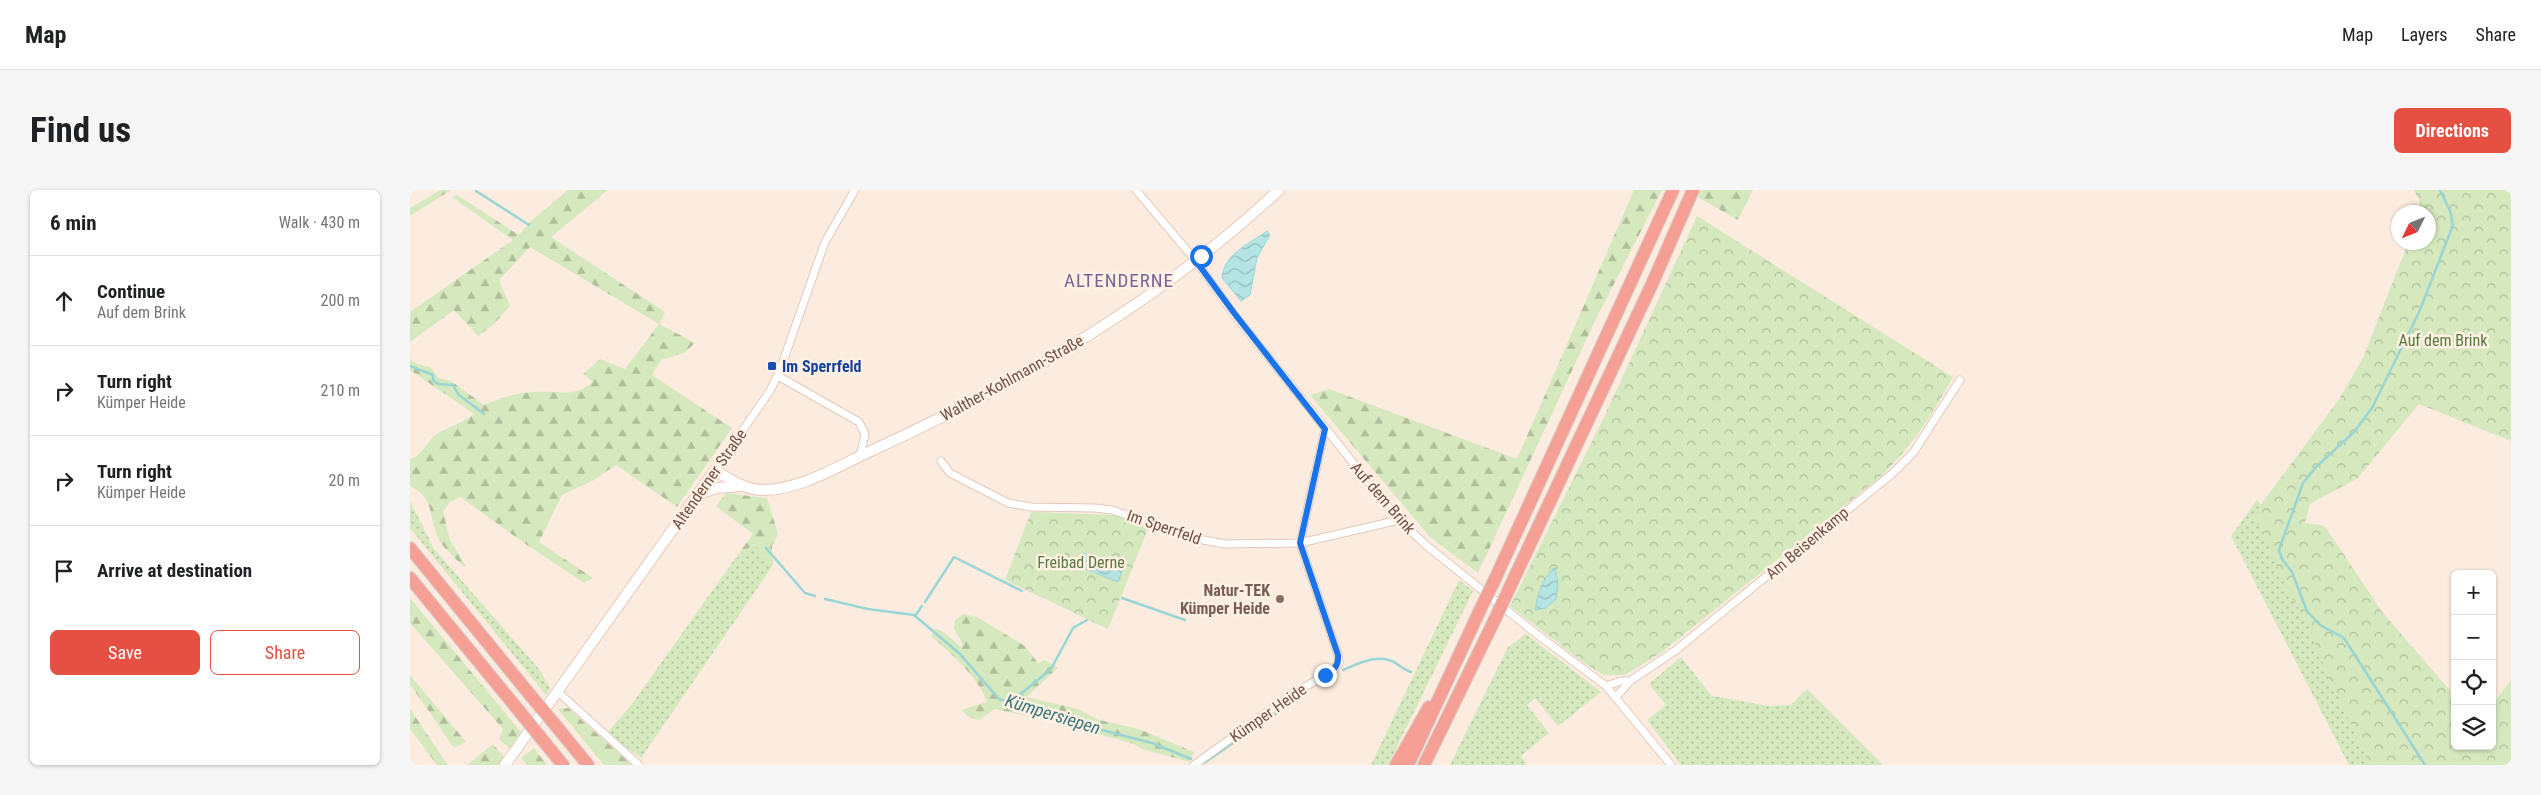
<!DOCTYPE html>
<meta charset="utf-8">
<style>
:root{--surface:#fff;--page:#f6f6f6;--text:#202124;--muted:#757577;--line:#e0e0e0;--accent:#e65043}
body{margin:0;font-family:"Roboto Condensed",sans-serif;background:var(--page);color:var(--text)}
.controls{position:absolute;right:15px;bottom:15px;display:grid;overflow:hidden;border-radius:8px;box-shadow:0 1px 4px #0004}
.controls button{width:45px;height:45px;display:grid;place-items:center;padding:0;border:0;border-bottom:1px solid var(--line);background:var(--surface);color:var(--text);font:25px sans-serif}
.compass{position:absolute;left:1981px;top:15px;width:45px;height:45px;border-radius:50%;background:var(--surface);box-shadow:0 1px 4px #0004;rotate:227deg}
.stop{position:absolute;width:15px;height:15px;margin:-11px;border:4px solid #1a73e8;border-radius:50%;background:#fff}
.stop.end{background:#1a73e8;border-color:#fff;box-shadow:0 1px 5px #0008}
.list{margin:0;padding:0;list-style:none}
h2{display:flex;justify-content:space-between;align-items:center;height:65px;margin:0;padding:0 20px;font-size:21px}
h2 small{font-size:16px;font-weight:400;color:var(--muted)}
.list li{display:grid;grid-template-columns:32px 1fr auto;gap:15px;align-items:center;box-sizing:border-box;height:90px;padding:0 20px;border-top:1px solid var(--line)}
.list b{display:block;font-size:19px;white-space:nowrap}
.list p{margin:0;font-size:16px;white-space:nowrap;color:var(--muted)}
.list em{font-size:16px;font-style:normal;color:var(--muted)}
.actions{display:flex;gap:10px;padding:15px 20px}
.actions a{flex:1;padding:11px 0;border:1px solid var(--accent);border-radius:8px;text-align:center;font-size:18px;color:var(--accent)}
.actions .main{background:var(--accent);color:#fff}
.icon{flex:none;width:28px;height:28px;fill:none;stroke:currentColor;stroke-width:2;stroke-linecap:round;stroke-linejoin:round}
.map{position:relative;flex:none;width:2101px;height:575px;overflow:hidden;border-radius:8px}
header{display:flex;align-items:center;gap:30px;box-sizing:border-box;height:70px;padding:0 25px;background:var(--surface);border-bottom:1px solid var(--line)}
header strong{font-size:24px}
nav{display:flex;gap:28px;margin-inline-start:auto;font-size:18px}
.intro{display:flex;align-items:center;justify-content:space-between;box-sizing:border-box;height:120px;padding:0 30px}
h1{margin:0;font-size:35px}
.button{padding:12px 22px;border-radius:8px;background:var(--accent);color:#fff;font-size:18px;font-weight:700}
main{display:flex;gap:30px;padding:0 30px}
aside{flex:1;background:var(--surface);border-radius:8px;box-shadow:0 1px 4px #0004}
.map>svg:first-child{display:block}
</style>
<header>
<strong>Map</strong>
<nav><a>Map</a><a>Layers</a><a>Share</a></nav>
</header>
<div class="intro"><h1>Find us</h1><a class="button">Directions</a></div>
<main>
<aside>
<h2>6 min<small>Walk · 430 m</small></h2>
<ul class="list">
<li><svg class="icon" aria-label="ahead" viewBox="0 0 24 24"><path d="M12 20V5M6 11l6-6 6 6"/></svg><div><b>Continue</b><p>Auf dem Brink</p></div><em>200 m</em></li>
<li><svg class="icon" aria-label="right" viewBox="0 0 24 24"><path d="M7 20v-9h11M14 6l5 5-5 5"/></svg><div><b>Turn right</b><p>Kümper Heide</p></div><em>210 m</em></li>
<li><svg class="icon" aria-label="right" viewBox="0 0 24 24"><path d="M7 20v-9h11M14 6l5 5-5 5"/></svg><div><b>Turn right</b><p>Kümper Heide</p></div><em>20 m</em></li>
<li><svg class="icon" aria-label="arrive" viewBox="0 0 24 24"><path d="M6 21V4h12l-3 4 3 4H6"/></svg><div><b>Arrive at destination</b></div></li>
</ul>
<div class="actions"><a class="main">Save</a><a>Share</a></div>
</aside>
<div class="map">
<svg width="2101" height="575" viewBox="0 0 2101 575">
<defs>
<pattern id="grass-dots" width="8" height="8" patternUnits="userSpaceOnUse" patternTransform="scale(1.25)"><rect width="8" height="8" fill="#d5e8be"/><path d="M2 2h.1M6 6h.1" fill="none" stroke="#b1be9c" stroke-width="1.8" stroke-linecap="round"/></pattern>
<pattern id="forest-firs" width="22" height="20" patternUnits="userSpaceOnUse" patternTransform="scale(1.25)"><rect width="22" height="20" fill="#d5e8be"/><path d="M5 1l3.5 6h-7zM16 11l3.5 6h-7z" fill="#b1be9c"/></pattern>
<pattern id="park-crowns" width="20" height="18" patternUnits="userSpaceOnUse" patternTransform="scale(1.25)"><rect width="20" height="18" fill="#d5e8be"/><path d="M2 6a3 3 0 1 1 6 0M12 15a3 3 0 1 1 6 0" fill="none" stroke="#b1be9c"/></pattern>
<pattern id="water-waves" width="16" height="10" patternUnits="userSpaceOnUse" patternTransform="scale(1.25)"><rect width="16" height="10" fill="#b4e4e4"/><path d="M0 5q4-4 8 0t8 0" fill="none" stroke="#97bbbb"/></pattern>
</defs>
<rect width="100%" height="100%" fill="#fcecdf"/>
<g fill="url(#grass-dots)">
<path d="M1847,310l198,246 -15,19h-91l-118,-229z"/>
<path d="M0,311l24,48 105,120 11,19 -4,7 -136,-167z"/>
<path d="M344,354l19,21 -132,193 -34,-25 25,-29 102,-144z"/>
<path d="M1049,390l14,11 -85,174h-17z"/>
<path d="M1116,444l75,58 -43,34 -23,-28 -8,7 22,28 -28,23 6,9h-77l58,-118z"/>
<path d="M1271,467l31,39 58,10 21,-1 16,-16 76,76h-202l-34,-45 19,-15 -17,-21z"/>
</g>
<g fill="url(#forest-firs)">
<path d="M31,0h10l-41,26v-8z"/>
<path d="M158,0h40l-57,47 114,75 -6,12 36,19 -11,10 -23,7 -9,15 80,53 -55,79 -61,-42 -24,16 -30,14 -23,47 54,36 -9,5 -57,-38 -67,-48 -10,5 -7,10 7,28 16,26 -2,1c-8,-8 -19,-17 -25,-27 -11,-21 -3,-42 -29,-54v-27c11,-3 15,-14 23,-22 10,-9 29,-13 41,-23l-64,-44v-11l7,5 13,3 9,11 12,3 33,24c17,-7 31,-12 49,-13 24,-3 38,8 60,-10l-10,-8 17,-15 25,10 34,-45 -129,-77 -31,33 11,26 -17,19 -15,11 -24,-26 -44,32v-30l103,-72 -61,-43 5,-2 62,40 10,-12z"/>
<path d="M1224,0h28l-67,131 -117,252 -47,-35 -121,-143 19,-6 188,70z"/>
<path d="M1275,0h68l-15,30z"/>
<path d="M316,303l41,5 11,36 -6,12 1,19 -19,-21 -20,16 19,-26 -37,-28z"/>
<path d="M0,408l111,134 -11,17 -11,-10 4,-10 -93,-106z"/>
<path d="M553,424l14,3 48,29 13,17 7,-3 13,8 -32,29 52,12 21,11 40,9 55,23 -4,10 -48,-13 -8,-5 -75,-21 -64,-14 -16,11 -9,-2 -9,-8 26,-8c-10,-27 -35,-47 -56,-66l4,-7 7,2 19,16 2,-3 -9,-15 1,-9z"/>
<path d="M0,485l56,67 -12,6 -44,-64z"/>
<path d="M158,518l64,57h-28l-46,-56z"/>
<path d="M0,519l38,56h-11l-27,-36z"/>
<path d="M83,554l12,14 -5,7h-33z"/>
<path d="M124,558l13,17h-20l-6,-7z"/>
</g>
<g fill="url(#park-crowns)">
<path d="M2004,0h97v251l-92,-37 -61,74 -48,26 -5,19 16,2 5,3 57,85 72,83v50h37v-41l19,-25v85h-141l-42,-89 -20,-52 -19,-31 -35,-79 85,-115 24,-41 45,-115 20,-1v-30h-9v-12z"/>
<path d="M1287,26l256,161c-22,40 -40,68 -73,100l-218,175 -37,23h-21l-17,-10 -77,-59 95,-191z"/>
<path d="M621,322l86,3 32,11 -41,103 -103,-49z"/>
</g>
<g fill="url(#water-waves)" stroke="#9ad5d6">
<path d="M857,41l3,4 -13,23 -7,37 -9,6 -19,-23c1,-23 28,-35 45,-47z"/>
<path d="M673,363l40,15 -5,14 -40,-16z"/>
<path d="M1145,377l3,16 -2,16 -10,9 -11,2c3,-18 7,-30 20,-43z"/>
</g>
<g fill="none" stroke-linecap="round" stroke-linejoin="round">
<g stroke="#9ad5d6" stroke-width="2.5">
<path d="M66,1l53,34"/>
<path d="M0,176l23,9v5l5,4 15,1 5,9 26,20"/>
<path d="M356,358l39,45 10,3"/>
<path d="M712,408l63,22"/>
<path d="M415,409l43,10 46,6 46,39 39,45 26,8 6,-1 5,6 40,8 22,9 54,14 39,16"/>
<path d="M515,412l29,-45 68,34"/>
<path d="M505,426l7,-10"/>
<path d="M933,480c16,-7 37,-18 54,-6 5,4 8,6 14,8"/>
<path d="M601,512l40,-33 22,-41 14,-8"/>
<path d="M794,573l86,-59"/>
<path d="M2015,575l-81,-127 -24,-13 -13,-14 -15,-39 -10,-13 -3,-9 24,-67 12,-15 39,-36 18,-24 48,-98 33,-85 -3,-14 -10,-21"/>
</g>
<g stroke="#e1c9be" stroke-width="9">
<g id="street">
<path d="M726,0l60,71 37,52 166,207 28,26 107,86 72,54 65,79"/>
<path d="M368,186l81,46 6,12 -5,22"/>
<path d="M531,271l9,12 58,30 23,4 64,1 17,2 80,28 33,6 75,-1 99,-23"/>
<path d="M305,280l55,-79 10,-21 45,-128 30,-52"/>
<path d="M1196,496l15,-5h9"/>
<path d="M148,502l81,73"/>
<path d="M1206,507l14,-16 46,-31 217,-177 20,-20 47,-73"/>
<path d="M784,575l97,-70 43,-25 5,-8 -1,-7 -38,-112 25,-114"/>
</g>
</g>
<g stroke="#e6c9bb" stroke-width="12">
<g id="secondary">
<path d="M289,304l17,-6 25,-2"/>
<path d="M95,575l210,-295c14,9 30,20 48,20 38,0 77,-25 110,-40 147,-67 287,-149 406,-260"/>
</g>
</g>
<g stroke="#d7cecb" stroke-width="14">
<g id="highway">
<path d="M0,358l121,148"/>
<path d="M0,388l110,134"/>
<path d="M1085,389l178,-389"/>
<path d="M1099,399l143,-305 41,-94"/>
<path d="M142,531l36,44"/>
<path d="M131,548l22,27"/>
<path d="M986,575l33,-58"/>
<path d="M998,575l72,-155"/>
<path d="M1014,575l70,-144"/>
</g>
</g>
<use href="#street" stroke="#fff" stroke-width="7"/>
<use href="#secondary" stroke="#fff" stroke-width="10"/>
<use href="#highway" stroke="#f6a095" stroke-width="12"/>
<g stroke="#d7cecb" stroke-width="14" stroke-linecap="butt">
<g id="highway-bridge">
<path d="M1070,420l15,-31"/>
<path d="M1084,431l15,-32"/>
<path d="M121,506l21,25"/>
<path d="M110,522l21,26"/>
</g>
</g>
<use href="#highway-bridge" stroke="#f6a095" stroke-width="12"/>
</g>
<g fill="none" stroke-linecap="round" stroke-linejoin="round">
<path stroke="#1a73e8" stroke-width="6" d="M791,66l-5,5 38,52 91,116 -25,114 38,112c1,11 -4,15 -13,20"/>
</g>
<rect fill="#1a4fb4" stroke="#fff1e4" stroke-width="2" x="357" y="171" width="10" height="10" rx="2.5"/>
<circle fill="#8d6e63" stroke="#fff1e4" stroke-width="2" cx="870" cy="409" r="5"/>
<g text-anchor="middle" dominant-baseline="central" stroke-width="5" stroke-linejoin="round" paint-order="stroke">
<g font-size="16" fill="#587840" stroke="#fff1e4">
<text x="2033" y="150">Auf dem Brink</text>
<text x="671" y="372">Freibad Derne</text>
</g>
<g font-size="16" font-weight="bold" fill="#164399" stroke="#fff1e4" text-anchor="start">
<text x="372" y="176">Im Sperrfeld</text>
</g>
<g font-size="16" fill="#715047" stroke="#fff1e4">
<text transform="translate(602 188) rotate(-29)">Walther-Kohlmann-Straße</text>
<text transform="translate(299 289) rotate(-55)">Altenderner Straße</text>
<text transform="translate(973 308) rotate(49)">Auf dem Brink</text>
<text transform="translate(754 337) rotate(19)">Im Sperrfeld</text>
<text transform="translate(1397 353) rotate(-40)">Am Beisenkamp</text>
<text transform="translate(858 523) rotate(-35)">Kümper Heide</text>
</g>
<g font-size="16" font-weight="bold" fill="#785e54" stroke="#fff1e4" text-anchor="end">
<text x="860" y="400">Natur-TEK<tspan x="860" dy="18">Kümper Heide</tspan></text>
</g>
<g font-size="18" font-style="italic" fill="#3c7678" stroke="#fff1e4">
<text transform="translate(643 524) rotate(17)">Kümpersiepen</text>
</g>
<g font-size="19" letter-spacing="1" fill="#7d6295" stroke="#fff1e4">
<text x="709" y="90">ALTENDERNE</text>
</g>
</g>
</svg>
<div class="controls">
<button>+</button>
<button>−</button>
<button><svg class="icon" aria-label="locate" viewBox="0 0 24 24"><circle cx="12" cy="12" r="6"/><path d="M12 2v4M12 18v4M2 12h4M18 12h4"/></svg></button>
<button><svg class="icon" aria-label="layers" viewBox="0 0 24 24"><path d="M12 4l9 5-9 5-9-5zM3 14l9 5 9-5"/></svg></button>
</div>
<svg class="compass" viewBox="-18 -18 36 36"><path d="M0-13l5 13h-10z" fill="#e53935"/><path d="M0 13l5-13h-10z" fill="#757577"/></svg>
<div class="stop" style="left:791px;top:66px"></div>
<div class="stop end" style="left:915px;top:485px"></div>
</div>
</main>
